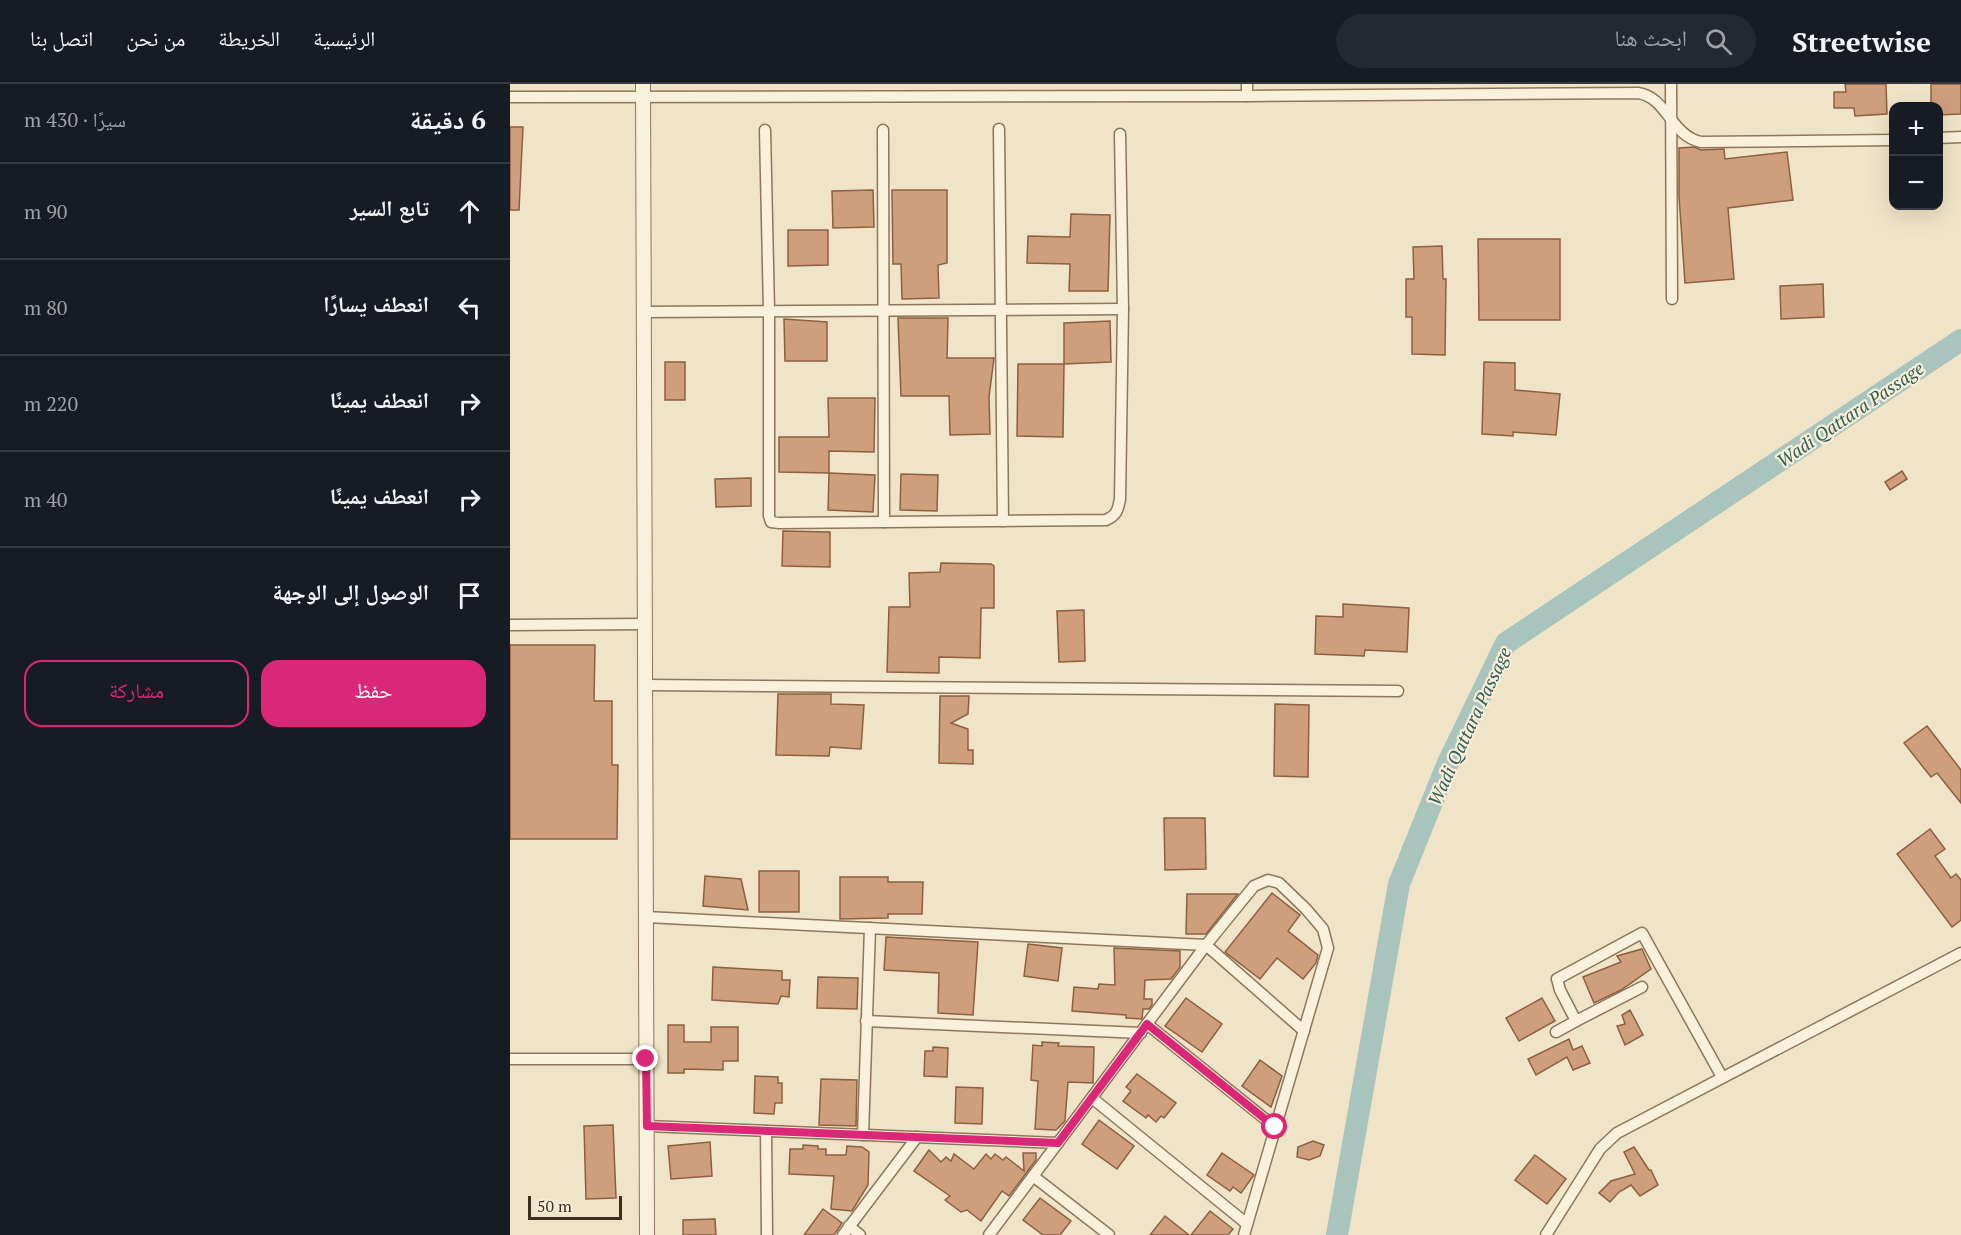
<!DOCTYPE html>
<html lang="ar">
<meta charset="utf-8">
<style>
:root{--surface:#171b24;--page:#242831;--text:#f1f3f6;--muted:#9ea1a6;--line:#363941;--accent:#db2777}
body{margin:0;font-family:"PT Serif","Noto Naskh Arabic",serif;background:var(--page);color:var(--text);direction:rtl}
.controls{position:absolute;right:18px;top:18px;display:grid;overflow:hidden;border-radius:12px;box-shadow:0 6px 24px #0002}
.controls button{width:54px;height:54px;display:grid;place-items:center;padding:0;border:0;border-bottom:2px solid var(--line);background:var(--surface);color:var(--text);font:30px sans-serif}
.scale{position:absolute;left:18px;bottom:15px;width:94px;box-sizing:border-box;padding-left:6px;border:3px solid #3d2e20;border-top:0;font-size:16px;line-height:21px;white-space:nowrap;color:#3d2e20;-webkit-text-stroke:4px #f7eed8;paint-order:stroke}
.stop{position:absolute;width:18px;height:18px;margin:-14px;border:4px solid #db2777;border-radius:50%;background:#fff}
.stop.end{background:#db2777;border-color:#fff;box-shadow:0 2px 6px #0008}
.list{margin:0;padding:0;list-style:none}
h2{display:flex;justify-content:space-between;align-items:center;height:78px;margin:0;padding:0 24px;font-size:26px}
h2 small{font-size:20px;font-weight:400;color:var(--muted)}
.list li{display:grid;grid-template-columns:39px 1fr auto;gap:18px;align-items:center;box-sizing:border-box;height:96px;padding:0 24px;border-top:2px solid var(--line)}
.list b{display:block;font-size:22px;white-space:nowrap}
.list em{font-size:20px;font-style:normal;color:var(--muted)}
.actions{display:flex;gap:12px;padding:18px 24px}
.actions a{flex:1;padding:14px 0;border:2px solid var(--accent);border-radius:18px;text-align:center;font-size:21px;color:var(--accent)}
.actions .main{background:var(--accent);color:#fff}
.icon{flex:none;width:33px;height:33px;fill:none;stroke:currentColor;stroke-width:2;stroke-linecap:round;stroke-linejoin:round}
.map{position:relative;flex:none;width:1451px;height:1151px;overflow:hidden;direction:ltr}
header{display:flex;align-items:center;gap:36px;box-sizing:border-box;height:84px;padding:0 30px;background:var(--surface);border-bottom:2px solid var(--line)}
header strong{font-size:28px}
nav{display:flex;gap:33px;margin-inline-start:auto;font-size:21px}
.search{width:420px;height:54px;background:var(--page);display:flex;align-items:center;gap:15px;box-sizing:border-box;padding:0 21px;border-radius:33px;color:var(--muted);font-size:22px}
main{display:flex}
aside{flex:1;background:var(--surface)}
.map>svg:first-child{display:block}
</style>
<header>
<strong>Streetwise</strong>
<div class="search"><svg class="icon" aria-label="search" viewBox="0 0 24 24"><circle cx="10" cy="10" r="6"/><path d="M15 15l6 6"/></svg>ابحث هنا</div>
<nav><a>الرئيسية</a><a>الخريطة</a><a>من نحن</a><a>اتصل بنا</a></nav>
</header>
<main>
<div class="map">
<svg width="1451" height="1151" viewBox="0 0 1451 1151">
<rect width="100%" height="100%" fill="#f0e4c8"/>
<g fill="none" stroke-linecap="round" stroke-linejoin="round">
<path stroke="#a9c4bc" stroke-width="22" d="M827,1151l62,-351 48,-119 59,-122 455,-303"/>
</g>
<g fill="#cf9f7d" stroke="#8d5f41" stroke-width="1.5">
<path d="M1335,0h41l1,30 -32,2 -1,-8h-20v-16h12z"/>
<path d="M1421,0h30v30l-23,1v-9h-7z"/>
<path d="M0,43h13l-4,83h-9z"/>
<path d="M1184,63l7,3 23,-1 1,10 62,-7 6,48 -65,8 6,71 -49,4 -6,-87v-48z"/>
<path d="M363,106l1,37 -41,1 -1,-37z"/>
<path d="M382,106h55v73l-9,2 1,33 -37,1 -1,-35h-8z"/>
<path d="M561,130l39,1 -2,76h-39l1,-27 -43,-1 1,-27 42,1z"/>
<path d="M278,146h40v35l-40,1z"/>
<path d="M968,155h82v81h-81z"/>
<path d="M932,162l1,33h3l-1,76 -33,-1v-37h-6v-38h8l-1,-32z"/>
<path d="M1313,200l1,33 -43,2 -1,-33z"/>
<path d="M388,234h50l-1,40h47l-5,39 1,37 -40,1 -1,-39h-48z"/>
<path d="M274,235l43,3v39h-42z"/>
<path d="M600,237l1,41 -47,2v-41z"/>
<rect x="155" y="278" width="20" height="38"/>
<path d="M974,278l31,1v27l45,4 -4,41 -43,-3v4l-31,-2z"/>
<path d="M508,280h46l-1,73 -46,-1z"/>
<path d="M318,314h47l-1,54 -45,-1v22l-50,-1v-35h50z"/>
<path d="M1392,387l5,8 -17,11 -5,-8z"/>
<path d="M319,389l46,2 -2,37 -45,-2z"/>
<path d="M391,390l37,1 -1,36 -37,-1z"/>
<path d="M241,394v28l-35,1 -1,-28z"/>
<path d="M273,447l47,1v35l-48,-1z"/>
<path d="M431,479l50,1 3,2v42h-13l-1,50 -41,-1v16l-52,-1 2,-65h21l-1,-34 31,-1z"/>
<path d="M833,520l66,4 -2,44 -42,-2 -1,6 -49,-2 1,-38 27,1z"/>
<path d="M574,526l1,51 -26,1 -2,-51z"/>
<path d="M0,561h85l-1,56h18v64h6l-1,74h-107z"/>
<path d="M268,610h53v10l33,1 -3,44 -31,-2 -1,9 -53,-1z"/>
<path d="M430,612h29l-1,18 -17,9 17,6v21h5v14l-34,-1z"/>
<path d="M765,620l34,1 -1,72 -34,-1z"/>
<path d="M1417,642l34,44v33l-24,-30 -6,4 -27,-34z"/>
<path d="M654,734h41l1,51 -41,1z"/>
<path d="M1420,745l15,20 -10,7 16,22 5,-4 5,6v40l-9,7 -55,-73z"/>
<rect x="249" y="787" width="40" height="41"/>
<path d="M195,792l36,3 7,31 -45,-4z"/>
<path d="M330,793h48v5h35l-1,32h-34v4l-48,1z"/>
<path d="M762,809l28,22 -12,16 30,24 -2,8 -13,16 -26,-21 -17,21 -35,-27z"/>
<path d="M677,810h51l-32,40h-20z"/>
<path d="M376,853l92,5 -5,73 -35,-2 1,-40 -55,-3z"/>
<path d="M518,860l34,4 -4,33 -34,-5z"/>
<path d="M604,864l66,3v16l-9,12 -26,1 -1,19h8v6l-3,4h-6l-1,10 -16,-1v-3l-54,-4 2,-24 24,2 1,-5 16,1z"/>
<path d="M1132,865l9,20 -30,21 -27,13 -11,-26 38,-15 -4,-6z"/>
<path d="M203,883l69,4v9h8l-1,17 -8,-1 -3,8 -66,-4z"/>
<path d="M308,893l40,1 -1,31 -40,-1z"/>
<path d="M676,914l36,26 -20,28 -37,-26z"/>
<path d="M1032,914l13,23 -36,20 -13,-23z"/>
<path d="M1120,926l13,25 -18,10 -8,-19 8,-2 -3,-9z"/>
<path d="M158,941h16v17h27v-15h27v34h-15v9l-39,-1v4h-16z"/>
<path d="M1059,955l4,11 9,-4 8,17 -17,7 -6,-13 -31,18 -8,-16z"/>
<path d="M532,958l17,1 -1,3 36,1 -1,36 -25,-1 -3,39 -9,9 -21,-1 3,-48 -7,-1 2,-35 9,1z"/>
<path d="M423,963l15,1 -1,29 -23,-1 1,-25h8z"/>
<path d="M750,976l22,16 -11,31 -29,-21z"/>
<path d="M627,990l39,29 -12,15 -3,-2 -5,6 -8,-7 -2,3 -23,-17 8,-10 -5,-4z"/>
<path d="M245,992l23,1v6h4v20h-7l-1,11 -20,-1z"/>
<path d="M311,995l36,1 -1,46 -37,-1z"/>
<path d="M446,1003l27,1 -1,36 -27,-1z"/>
<path d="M589,1036l35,26 -17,23 -35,-25z"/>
<path d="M103,1041l3,73 -30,1 -2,-73z"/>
<path d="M803,1057l11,4 -4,11 -11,4 -12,-3 1,-10z"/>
<path d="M200,1058l2,34 -41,3 -3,-33z"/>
<path d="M293,1061l15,1v3h8v6h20l1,-9 15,1 7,5 -1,33 -16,26 -21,-2 3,-33 -45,-2 1,-25h13z"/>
<path d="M1124,1063l15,23h2l7,15 -18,11 -9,-11 -12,7 -9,10 -11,-9 12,-12 24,-7 -11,-22z"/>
<path d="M419,1066l12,12 5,-5 5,4 3,-7 20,15 12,-15 5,5 4,-5 8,6 3,-3 18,14 -1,-18h13v7l-27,36 -7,-5 -21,30 -14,-11 -6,2 -16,-12 5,-4 -36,-25z"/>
<path d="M712,1069l32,22 -13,18 -8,-6 -3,4 -23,-16z"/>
<path d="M1025,1071l31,24 -19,25 -32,-24z"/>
<path d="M530,1114l31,23 -11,14h-17l-20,-15z"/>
<path d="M313,1125l19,14 -8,12h-30z"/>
<path d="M700,1127l23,18 -5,6h-37z"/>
<path d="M655,1132l24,19h-39z"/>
<path d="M205,1135l1,16h-33v-15z"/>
</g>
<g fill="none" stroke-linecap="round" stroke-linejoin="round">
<g stroke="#8d765c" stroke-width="13">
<g id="minor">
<path d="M1161,0l1,215"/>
<path d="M737,12v-12"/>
<path d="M0,13l737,-1 391,-3c29,4 33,43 63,49l193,-2"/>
<path d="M489,45l4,392"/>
<path d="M255,46l4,181v205l2,6 8,1 327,-3c11,-5 12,-10 14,-21l3,-190 -3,-175"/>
<path d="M373,46l1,392"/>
<path d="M1428,54l23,-1"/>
<path d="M134,228l479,-3"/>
<path d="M0,541l135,-1"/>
<path d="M135,601l753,6"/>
<path d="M136,833l560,28 98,86"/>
<path d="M1132,903l-66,34 -16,-31 -3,-11 85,-46 80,144"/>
<path d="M356,937l275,12"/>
<path d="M637,940l128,103"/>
<path d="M1046,948l20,-11"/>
<path d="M0,975h137"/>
<path d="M582,1014l155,126"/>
<path d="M137,1042l411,17"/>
<path d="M256,1047l1,104"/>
<path d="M353,1051l7,-207"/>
<path d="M523,1092l76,59"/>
<path d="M339,1142l11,9"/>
<path d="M333,1151l74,-98"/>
<path d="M479,1151l217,-290 48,-59 14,-6 11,3 27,26 17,20 5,19 -84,287"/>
<path d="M1036,1151l54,-86 17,-16 344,-180"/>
</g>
</g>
<g stroke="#8d765c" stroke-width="16">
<path id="tertiary" d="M133,0l4,1151"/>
</g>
<use href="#minor" stroke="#faf1dc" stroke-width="10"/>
<use href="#tertiary" stroke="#faf1dc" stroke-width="14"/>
</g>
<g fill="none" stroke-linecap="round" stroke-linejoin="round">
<path stroke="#db2777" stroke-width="8" d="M136,975l1,67 411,17 89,-119 128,103"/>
</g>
<g text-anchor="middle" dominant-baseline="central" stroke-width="4.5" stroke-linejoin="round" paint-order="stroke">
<g font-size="18" font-style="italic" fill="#2f5d5a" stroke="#f7eed8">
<text transform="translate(1340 330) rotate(-34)">Wadi Qattara Passage</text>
<text transform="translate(959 642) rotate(-65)">Wadi Qattara Passage</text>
</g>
</g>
</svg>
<div class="controls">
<button>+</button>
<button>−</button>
</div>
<div class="scale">50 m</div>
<div class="stop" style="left:765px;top:1043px"></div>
<div class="stop end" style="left:136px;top:975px"></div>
</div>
<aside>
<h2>6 دقيقة<small>سيرًا · 430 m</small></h2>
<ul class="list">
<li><svg class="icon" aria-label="ahead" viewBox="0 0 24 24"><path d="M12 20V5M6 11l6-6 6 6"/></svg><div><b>تابع السير</b></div><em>90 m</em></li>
<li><svg class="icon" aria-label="left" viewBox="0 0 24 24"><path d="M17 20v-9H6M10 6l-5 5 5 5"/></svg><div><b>انعطف يسارًا</b></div><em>80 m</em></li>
<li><svg class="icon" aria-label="right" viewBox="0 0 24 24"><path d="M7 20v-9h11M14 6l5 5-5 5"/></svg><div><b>انعطف يمينًا</b></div><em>220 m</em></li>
<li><svg class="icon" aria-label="right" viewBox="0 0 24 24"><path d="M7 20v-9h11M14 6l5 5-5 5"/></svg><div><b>انعطف يمينًا</b></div><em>40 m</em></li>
<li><svg class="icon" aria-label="arrive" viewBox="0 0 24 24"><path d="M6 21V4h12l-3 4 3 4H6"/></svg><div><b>الوصول إلى الوجهة</b></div></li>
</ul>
<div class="actions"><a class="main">حفظ</a><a>مشاركة</a></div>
</aside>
</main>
